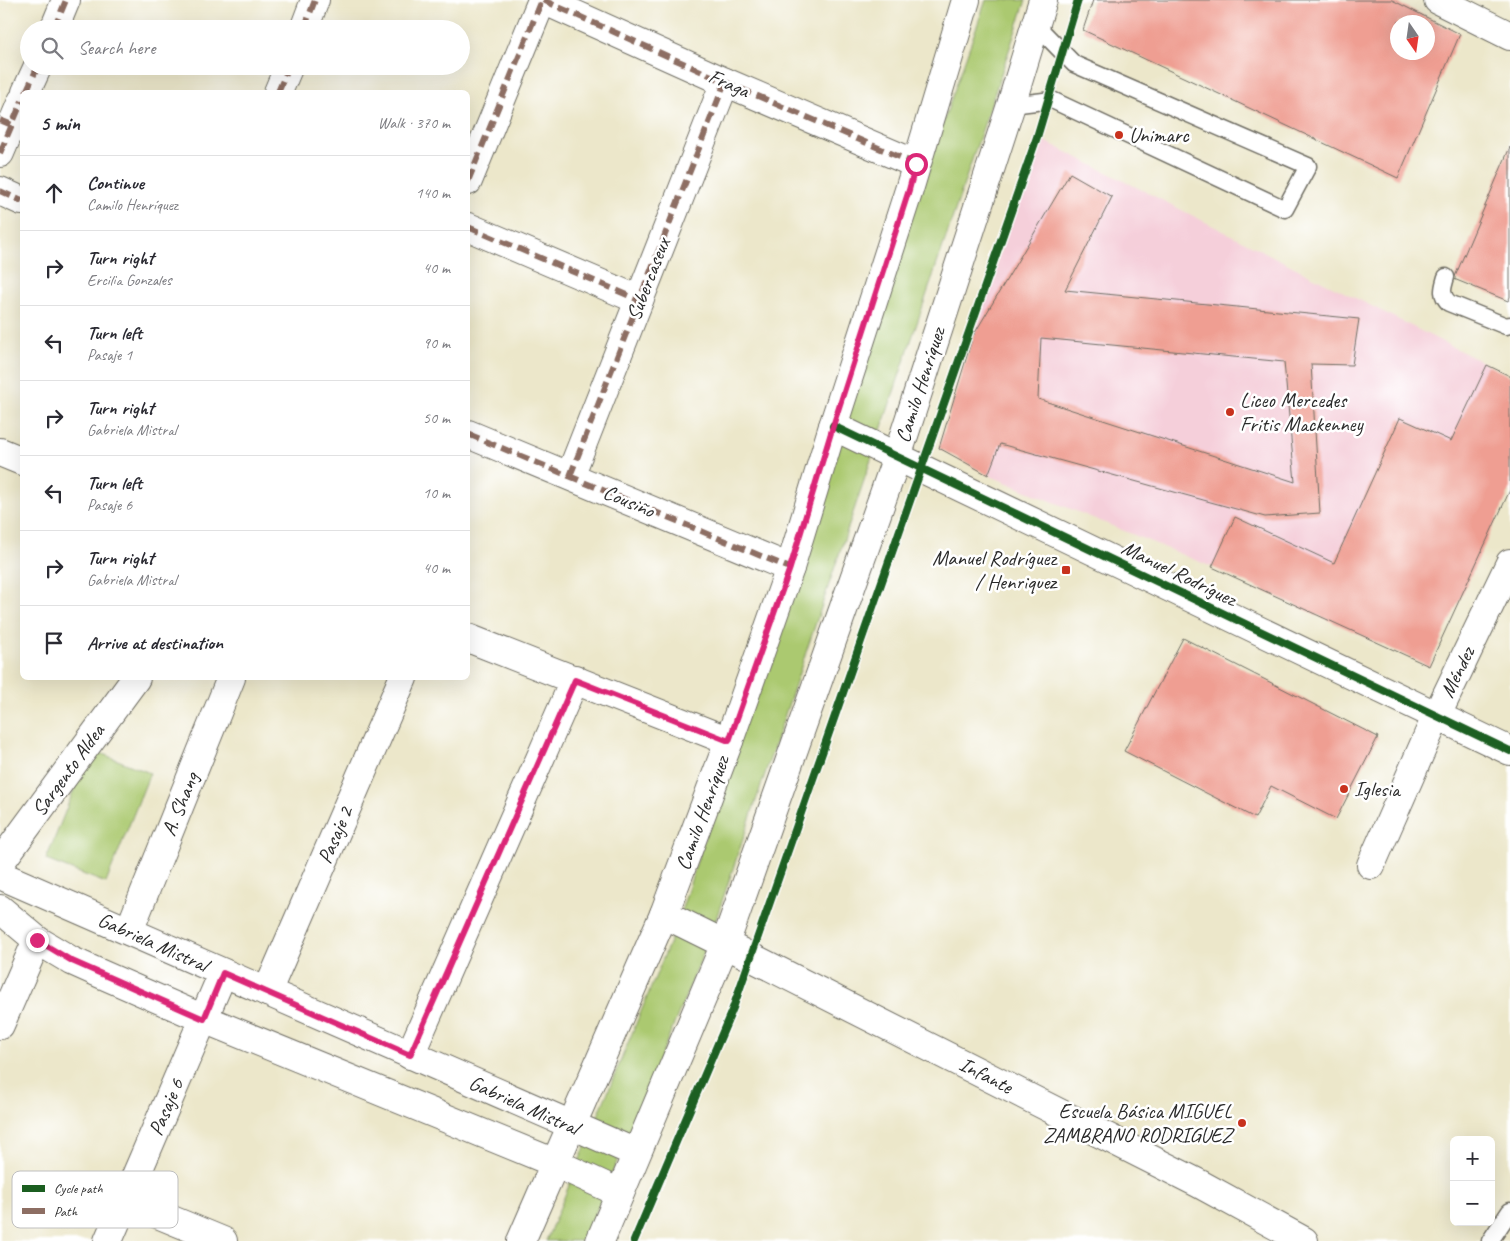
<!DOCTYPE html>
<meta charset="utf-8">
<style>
:root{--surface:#fff;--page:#f7f7f7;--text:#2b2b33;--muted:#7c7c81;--line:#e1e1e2}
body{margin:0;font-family:Caveat,sans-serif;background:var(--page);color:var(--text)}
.controls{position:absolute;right:15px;bottom:15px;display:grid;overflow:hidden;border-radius:8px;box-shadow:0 5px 20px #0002}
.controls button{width:45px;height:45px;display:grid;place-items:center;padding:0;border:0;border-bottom:1px solid var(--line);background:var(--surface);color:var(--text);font:25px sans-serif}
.compass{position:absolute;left:1390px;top:15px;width:45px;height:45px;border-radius:50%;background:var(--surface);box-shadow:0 5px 20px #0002;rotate:167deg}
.stop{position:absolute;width:15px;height:15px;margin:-11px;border:4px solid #db2777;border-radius:50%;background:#fff}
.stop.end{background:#db2777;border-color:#fff;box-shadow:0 1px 5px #0008}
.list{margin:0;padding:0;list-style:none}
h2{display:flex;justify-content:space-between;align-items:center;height:65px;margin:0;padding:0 20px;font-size:21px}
h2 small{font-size:16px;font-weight:400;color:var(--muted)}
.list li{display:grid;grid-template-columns:32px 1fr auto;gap:15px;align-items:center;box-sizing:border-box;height:75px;padding:0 20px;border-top:1px solid var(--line)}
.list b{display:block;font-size:19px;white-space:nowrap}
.list p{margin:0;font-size:16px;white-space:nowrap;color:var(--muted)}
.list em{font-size:16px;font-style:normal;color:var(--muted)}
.icon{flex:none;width:28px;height:28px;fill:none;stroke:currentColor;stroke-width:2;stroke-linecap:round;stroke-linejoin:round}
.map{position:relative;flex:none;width:1510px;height:1241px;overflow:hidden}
.search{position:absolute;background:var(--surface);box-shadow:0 5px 20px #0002;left:20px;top:20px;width:450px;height:55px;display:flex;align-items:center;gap:12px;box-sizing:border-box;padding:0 18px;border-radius:28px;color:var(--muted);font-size:19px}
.panel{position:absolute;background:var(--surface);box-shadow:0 5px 20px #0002;left:20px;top:90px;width:450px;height:590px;border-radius:8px}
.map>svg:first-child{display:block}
</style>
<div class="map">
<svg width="1510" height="1241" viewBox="0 0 1510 1241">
<rect width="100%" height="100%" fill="#fff"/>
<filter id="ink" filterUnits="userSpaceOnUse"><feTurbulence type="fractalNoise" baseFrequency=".02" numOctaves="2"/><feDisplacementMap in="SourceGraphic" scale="10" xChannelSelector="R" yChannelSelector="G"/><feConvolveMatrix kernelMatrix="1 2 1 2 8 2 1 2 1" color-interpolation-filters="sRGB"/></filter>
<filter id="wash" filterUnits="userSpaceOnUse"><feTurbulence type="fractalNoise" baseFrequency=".0096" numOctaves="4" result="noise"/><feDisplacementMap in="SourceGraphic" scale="20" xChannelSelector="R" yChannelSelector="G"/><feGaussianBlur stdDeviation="1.12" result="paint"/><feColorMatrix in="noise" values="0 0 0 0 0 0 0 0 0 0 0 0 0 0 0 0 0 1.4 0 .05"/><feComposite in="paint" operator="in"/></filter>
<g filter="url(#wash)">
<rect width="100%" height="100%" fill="#ece7ca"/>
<path fill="#f5cfda" d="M1037,137l473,239v114l-81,176 -217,-99 -224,-92 -49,-27 34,-112z"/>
<g fill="#abc970" stroke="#6b7a4e">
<path d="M986,0h40l-317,940 -125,301h-38l130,-314 160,-499z"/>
<path d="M90,749l60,24 -44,110 -60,-23z"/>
</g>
<g id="blocks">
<g fill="#ef9e92" fill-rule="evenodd">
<path d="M1093,0h299l68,34 -62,144 -315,-148zM1398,22h30v30h-30z"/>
<path d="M1510,147v150l-2,4 -54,-22z"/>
<path d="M1070,173l42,24 -47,93 294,29 -7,46 -41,-1 9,149 -55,4 -265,-73 -12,31 -49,-27 34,-112zM1041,338l243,24 11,120 -257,-83z"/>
<path d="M1487,365l23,11v114l-81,176 -217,-99 23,-50 99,46 66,-145 51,23z"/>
<path d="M1183,638l195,99 -42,82 -65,-33 -16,32 -131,-67z"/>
</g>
</g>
</g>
<g filter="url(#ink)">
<use href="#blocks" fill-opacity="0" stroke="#6f6d63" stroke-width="1"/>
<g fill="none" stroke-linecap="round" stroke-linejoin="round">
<g stroke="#6f6d63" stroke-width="19">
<g id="lane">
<path d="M1011,105l41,-5 233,109 23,-43 -234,-102 -39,-40"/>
<path d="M1446,277c-3,11 -6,17 3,26l57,23 4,-1"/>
<path d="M1490,1241l20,-30"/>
</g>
</g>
<g stroke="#6f6d63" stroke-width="30">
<g id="street">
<path d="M543,0l182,82 191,82"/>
<path d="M54,29l12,-29"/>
<path d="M304,29l11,-29"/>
<path d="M26,92l12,-26"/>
<path d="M278,92l11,-26"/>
<path d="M0,153l22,-52"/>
<path d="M468,181l74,-181"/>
<path d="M0,191l22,10"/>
<path d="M468,227l171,73"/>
<path d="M833,426l677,325"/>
<path d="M468,434l322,134"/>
<path d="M0,452l22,9"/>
<path d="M570,476l155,-394"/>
<path d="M468,638l261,103"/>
<path d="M0,863l136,-185"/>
<path d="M1371,865l65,-148 74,-154"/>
<path d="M0,875l636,278"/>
<path d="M0,909l37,31 35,21 29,13 103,45 351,144 65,30"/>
<path d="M664,914l87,43 447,226 106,58"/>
<path d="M129,931l102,-253"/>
<path d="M267,992l136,-314"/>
<path d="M0,1025l37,-85"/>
<path d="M410,1055l165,-376"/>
<path d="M126,1201l97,40"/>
<path d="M108,1241l115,-268"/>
</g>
</g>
<g stroke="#6f6d63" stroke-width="30">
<g id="primary">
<path d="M1438,0l72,36"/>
<path d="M521,1241l143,-327 65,-173 61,-173 43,-142 76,-236 57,-190"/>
<path d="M600,1241l125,-297 172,-487 114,-352 32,-105"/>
</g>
</g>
<use href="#lane" stroke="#fff" stroke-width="16"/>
<use href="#street" stroke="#fff" stroke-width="28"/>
<use href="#primary" stroke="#fff" stroke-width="28"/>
<g stroke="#8d6e63" stroke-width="6" stroke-dasharray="12 6" stroke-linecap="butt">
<path d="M543,0l182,82 191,82"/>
<path d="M54,29l12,-29"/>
<path d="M304,29l11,-29"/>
<path d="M26,92l12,-26"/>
<path d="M278,92l11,-26"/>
<path d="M0,120l12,5"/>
<path d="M0,153l22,-52"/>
<path d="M468,181l74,-181"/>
<path d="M0,191l22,10"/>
<path d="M468,227l171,73"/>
<path d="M468,434l322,134"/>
<path d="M570,476l155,-394"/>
</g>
<g stroke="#fff" stroke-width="11">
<g id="cycleway">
<path d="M833,426l677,325"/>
<path d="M634,1241l99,-233 304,-871 41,-137"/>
</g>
</g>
<use href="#cycleway" stroke="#1b5e20" stroke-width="8"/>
</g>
</g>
<g fill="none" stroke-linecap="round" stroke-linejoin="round" filter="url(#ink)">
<path stroke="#db2777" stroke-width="6" d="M37,940l35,21 132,58 19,-46 187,82 165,-375 154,61 61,-173 43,-142 76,-236 7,-26"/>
</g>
<g fill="#c8321e" stroke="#fff" stroke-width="2">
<circle cx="1119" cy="135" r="5"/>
<circle cx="1230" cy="412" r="5"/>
<rect x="1061" y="565" width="10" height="10" rx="2.5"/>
<circle cx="1344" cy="789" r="5"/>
<circle cx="1242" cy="1123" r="5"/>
</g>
<g text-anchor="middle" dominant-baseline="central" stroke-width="5" stroke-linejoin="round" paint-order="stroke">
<g font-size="21" fill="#2b2b2b" stroke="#fff">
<text transform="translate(729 83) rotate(24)">Fraga</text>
<text transform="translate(648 279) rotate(-69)">Subercaseux</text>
<text transform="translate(920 385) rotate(-72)">Camilo Henríquez</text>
<text transform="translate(629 501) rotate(23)">Cousiño</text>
<text transform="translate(1179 573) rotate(26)">Manuel Rodríguez</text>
<text transform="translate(1457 672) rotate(-64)">Méndez</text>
<text transform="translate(68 770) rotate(-54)">Sargento Aldea</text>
<text transform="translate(180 804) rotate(-68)">A. Shang</text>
<text transform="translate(702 813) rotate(-70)">Camilo Henríquez</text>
<text transform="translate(335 835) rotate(-67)">Pasaje 2</text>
<text transform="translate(153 942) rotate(24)">Gabriela Mistral</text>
<text transform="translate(986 1075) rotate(27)">Infante</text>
<text transform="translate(524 1105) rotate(24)">Gabriela Mistral</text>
<text transform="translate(166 1107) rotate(-67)">Pasaje 6</text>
</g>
<g font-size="21" fill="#2b2b2b" stroke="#fff" text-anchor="start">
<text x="1129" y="135">Unimarc</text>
<text x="1240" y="400">Liceo Mercedes<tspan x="1240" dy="24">Fritis Mackenney</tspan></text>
<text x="1056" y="558" text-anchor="end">Manuel Rodríguez<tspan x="1056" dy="24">/ Henriquez</tspan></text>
<text x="1354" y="789">Iglesia</text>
<text x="1232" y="1111" text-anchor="end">Escuela Básica MIGUEL<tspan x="1232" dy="24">ZAMBRANO RODRIGUEZ</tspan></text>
</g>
</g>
<rect x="12" y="1171" width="166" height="57" rx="8" fill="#fff" stroke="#bfbfbf" stroke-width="1"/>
<rect x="22" y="1185" width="23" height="7" fill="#1b5e20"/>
<rect x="22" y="1208" width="23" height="6" fill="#8d6e63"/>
<g font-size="14" fill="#2b2b2b">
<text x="54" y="1193">Cycle path</text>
<text x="54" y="1216">Path</text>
</g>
</svg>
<div class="controls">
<button>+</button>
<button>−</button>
</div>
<svg class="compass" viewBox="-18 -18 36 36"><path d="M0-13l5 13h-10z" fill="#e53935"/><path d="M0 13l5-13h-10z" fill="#7c7c81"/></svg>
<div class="stop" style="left:916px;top:164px"></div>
<div class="stop end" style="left:37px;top:940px"></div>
<div class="search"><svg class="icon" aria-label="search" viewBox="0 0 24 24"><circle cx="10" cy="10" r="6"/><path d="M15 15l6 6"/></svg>Search here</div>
<section class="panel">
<h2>5 min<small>Walk · 370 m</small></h2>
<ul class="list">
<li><svg class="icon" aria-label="ahead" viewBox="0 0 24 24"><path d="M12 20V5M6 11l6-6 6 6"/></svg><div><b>Continue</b><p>Camilo Henríquez</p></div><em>140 m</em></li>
<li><svg class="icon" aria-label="right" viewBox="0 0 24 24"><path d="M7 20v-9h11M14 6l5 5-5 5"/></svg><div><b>Turn right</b><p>Ercilia Gonzales</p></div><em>40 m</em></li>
<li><svg class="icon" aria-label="left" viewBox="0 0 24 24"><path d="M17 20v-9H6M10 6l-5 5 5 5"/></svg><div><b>Turn left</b><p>Pasaje 1</p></div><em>90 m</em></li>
<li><svg class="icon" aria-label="right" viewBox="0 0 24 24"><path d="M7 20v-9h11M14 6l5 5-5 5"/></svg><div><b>Turn right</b><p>Gabriela Mistral</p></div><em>50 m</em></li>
<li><svg class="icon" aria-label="left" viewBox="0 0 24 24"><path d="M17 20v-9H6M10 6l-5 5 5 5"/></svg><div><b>Turn left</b><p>Pasaje 6</p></div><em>10 m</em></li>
<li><svg class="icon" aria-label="right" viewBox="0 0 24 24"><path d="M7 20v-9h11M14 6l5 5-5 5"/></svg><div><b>Turn right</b><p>Gabriela Mistral</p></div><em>40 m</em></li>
<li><svg class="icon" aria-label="arrive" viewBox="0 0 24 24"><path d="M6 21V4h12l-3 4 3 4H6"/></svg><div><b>Arrive at destination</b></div></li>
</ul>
</section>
</div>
